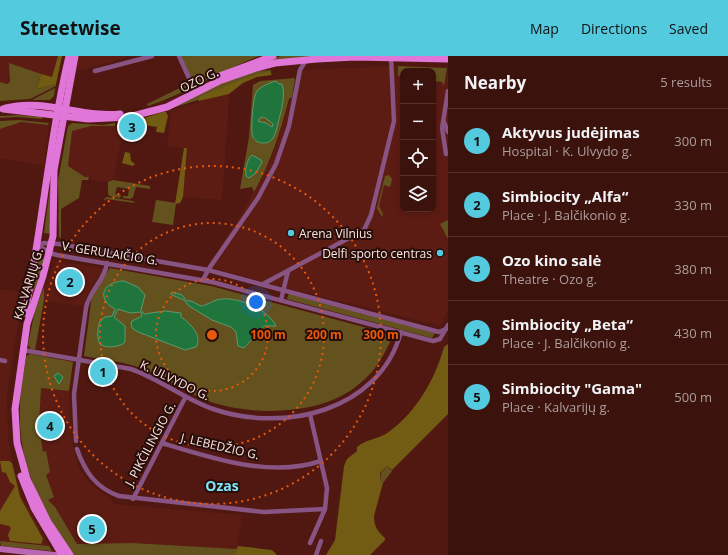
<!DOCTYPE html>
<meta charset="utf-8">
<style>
:root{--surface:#3c120d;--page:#47201b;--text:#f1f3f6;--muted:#ac9e9d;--line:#55322e;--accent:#54cade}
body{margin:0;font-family:"Open Sans",sans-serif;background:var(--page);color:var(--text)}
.controls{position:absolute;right:12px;top:12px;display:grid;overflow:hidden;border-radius:8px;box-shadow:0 2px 6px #0003}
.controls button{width:36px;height:36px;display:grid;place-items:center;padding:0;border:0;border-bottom:1px solid var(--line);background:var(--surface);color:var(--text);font:20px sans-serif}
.you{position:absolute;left:256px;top:246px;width:14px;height:14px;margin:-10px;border:3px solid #fff;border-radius:50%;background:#1a73e8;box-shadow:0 0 0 6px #1a73e833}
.badge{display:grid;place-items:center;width:26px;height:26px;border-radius:50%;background:var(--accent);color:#111;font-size:13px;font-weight:700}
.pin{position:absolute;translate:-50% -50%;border:2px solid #fff;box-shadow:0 1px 4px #0006}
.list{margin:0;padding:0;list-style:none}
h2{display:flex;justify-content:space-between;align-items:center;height:52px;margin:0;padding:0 16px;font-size:17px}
h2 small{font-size:13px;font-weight:400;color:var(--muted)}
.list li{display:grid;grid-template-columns:26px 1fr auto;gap:12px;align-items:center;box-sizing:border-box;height:64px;padding:0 16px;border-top:1px solid var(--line)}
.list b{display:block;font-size:15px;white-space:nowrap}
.list p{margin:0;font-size:13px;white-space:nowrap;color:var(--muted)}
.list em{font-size:13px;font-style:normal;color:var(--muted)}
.icon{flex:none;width:22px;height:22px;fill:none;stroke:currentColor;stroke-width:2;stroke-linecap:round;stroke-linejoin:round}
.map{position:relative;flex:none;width:448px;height:499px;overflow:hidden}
header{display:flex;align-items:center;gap:24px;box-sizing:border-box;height:56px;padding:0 20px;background:var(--accent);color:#111}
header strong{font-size:19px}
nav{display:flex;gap:22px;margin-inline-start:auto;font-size:14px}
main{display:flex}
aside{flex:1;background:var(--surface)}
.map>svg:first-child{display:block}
</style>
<header>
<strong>Streetwise</strong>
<nav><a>Map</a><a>Directions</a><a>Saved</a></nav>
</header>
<main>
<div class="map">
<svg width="448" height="499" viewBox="0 0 448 499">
<rect width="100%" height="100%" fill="#501811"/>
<g fill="#5c1c14">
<path d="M0,0h58l-6,21 -44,-2 2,7 -2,2 -8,-2z"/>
<path d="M78,0h48l-1,2 -44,12 -5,-1z"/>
<path d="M398,10v10l5,2v131h30v-128l9,1 2,3 4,-17v242l-8,16 -165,-41 -68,-19 34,-51 31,-58 23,-73 2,-14z"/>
<path d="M224,38h5v4l-7,102 -39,-3 4,-48 -20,-3 4,-35z"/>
<path d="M21,66l28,4 -5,40 -44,-8v-29z"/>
<path d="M91,70h24l6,16 -8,38 -3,2 -19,-2v-3h-6l-17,-11 4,-36z"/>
<path d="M56,205l44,7 2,2 -15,25 -3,11 -40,-6v-13z"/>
<path d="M0,233l23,4 -16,101 1,43 3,20 12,41 26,48 -49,-5z"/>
<path d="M41,332l28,3 2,44 7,32 12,17 22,15 1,5 129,11 -5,34 -105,-6 -55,1 -22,-37 -7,-7 6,-3 -9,-22 1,-24 -3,1 -4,-26z"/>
</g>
<g fill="#64521e">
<path d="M181,0h78c-38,15 -73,37 -111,50l-1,-2 45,-22z"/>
<path d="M281,0h47l-72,7z"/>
<path d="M9,7l32,11 -4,15 19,-5v2l-26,13 -30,2v-19l7,2 3,-2z"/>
<path d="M398,10l49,2 -3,18 -2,-4 -9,-1v-10h-30v7l-5,-2z"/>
<path d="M271,14v3l-15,1 -58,26 -26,8 41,-21 36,-15z"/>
<path d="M295,22l-3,19 -3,2c-9,34 -18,62 -35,93l-2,-5 -12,2 9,-52 4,-52 7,-4z"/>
<path d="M55,32l-1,8 -4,4h-18z"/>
<path d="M18,59l25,2 -1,2 -25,-2 -17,1v-2z"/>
<path d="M19,64l30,3 -1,2 -27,-3 -21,7v-8z"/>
<path d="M72,67l31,2 12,-2v3h-24l-19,5 -4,35 17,11h4l-1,3h-6l-3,18 -18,11v30l-2,-3 -1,-55 10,-55z"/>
<path d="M389,119l3,4 -2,8 -6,-2 -5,21 4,8 -1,3 -5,-9 8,-32z"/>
<path d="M113,124l37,6v3l-14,-2 -3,10 -3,2 -7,-1v-2h5l1,-7 -12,-2 -2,7 6,1 -1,3 -11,-2 -1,-3v-11z"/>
<path d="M50,132l1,46 -7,-1z"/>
<path d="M107,141l26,4 2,2 -29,-4 -1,2 -1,-2z"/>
<path d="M156,144l20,3 -3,22 -21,-3z"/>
<path d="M448,164v19l-8,-15z"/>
<path d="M39,202l7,1 -12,32 -1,-1z"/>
<path d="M110,212l101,18 182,49c-8,19 -17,36 -34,49 -35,31 -103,32 -145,19 -24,-8 -44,-23 -68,-33 -19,-8 -41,-10 -62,-14l8,-61z"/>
<path d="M44,231v13l-9,50 -4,-1 -3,-4 7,-35z"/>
<path d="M289,237l146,40 -3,5 -145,-39z"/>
<path d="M31,298l42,8 -4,29 -28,-3 -2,38 4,26 3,-1 4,21 -4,3 8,22 -6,3 7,7 22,37 55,-1 105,6 -3,6h-160c-33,-44 -57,-93 -54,-149 0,-16 4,-33 6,-49l2,-2z"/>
<path d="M387,410l5,5 -9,12 -3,-2 1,-8z"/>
<path d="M0,485l49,5 3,5 -51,-5z"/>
</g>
<g fill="#725b12">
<path d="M58,0h4l-6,28 -19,5 4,-15 11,3z"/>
<path d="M270,16l2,3 -15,2 -14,6 -14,11 -30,7 -1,-1 3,-4 55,-22z"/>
<path d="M163,56h3l2,4 -4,17 -8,-1 1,-5 -20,-3 1,-4z"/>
<path d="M184,92h3l-4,49 -3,6 -5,1z"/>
<path d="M125,96l5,1 1,8 4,3 -2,2 -11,-3z"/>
<path d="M448,288v70l-56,56 -5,-4 -7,7v8l3,2 -9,33c0,10 3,15 11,22v2l-15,15h-44l9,-15 9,-74 3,-7 10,-8v-4c9,-8 23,-8 33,-16 27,-20 45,-52 54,-84z"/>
<path d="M0,405h9l3,2 8,34 23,42 -2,5 -31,-3 -2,-6 3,-7 -2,-2 -9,-2v-13l15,-25 -5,-4 -4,-9 -4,-1z"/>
<path d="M238,490l34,4 5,5h-43z"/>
</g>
<g fill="#1f753c" stroke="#62976e" fill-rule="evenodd">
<path d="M276,25l3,3h3c4,11 -1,28 -4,39 -2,9 -4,21 -15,20 -5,0 -8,-2 -10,-6 -3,-5 0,-41 4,-46 5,-5 12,-8 19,-10zM264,61l9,7 -1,3 -6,-4 -8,-2 2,-3z"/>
<path d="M252,99l9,5 1,2 -6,11 -7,5 -3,-2c-1,-7 1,-17 6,-21z"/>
<path d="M124,225l14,6 7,8 -4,15 3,4 21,-3 16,2v4c9,6 22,19 15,30l-11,3 -47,-18 -6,-4 -1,-4 1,-3 10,-5 -1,-4 -11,1 -12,-4 -4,8 11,9v16c-4,5 -20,7 -25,2 -4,-5 -2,-17 0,-23l5,-4 7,-1 3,-7c-2,-2 -6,-3 -8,-6 -10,-14 5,-22 17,-22z"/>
<path d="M173,236l9,3 5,6h4l10,5c7,-1 14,-7 21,-7 16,-2 47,11 54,27h-12l-20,22 -6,-2 -2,-14 -5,-5 -19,-7 -23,-14 -5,-6 -12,-5 -1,-2z"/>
<path d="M58,317l5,4 -4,7 -5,-8z"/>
</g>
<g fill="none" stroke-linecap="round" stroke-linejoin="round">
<g stroke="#885483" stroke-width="4.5">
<path d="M179,0l15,33"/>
<path d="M95,15l57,-15"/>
<path d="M444,66l4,10"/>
<path d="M446,98l-4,-26 6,-37"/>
<path d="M37,189l13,8 7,2 155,27 221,59 7,-2 8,-14"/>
<path d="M37,189l7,-2 15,1 149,26 231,62 7,-3"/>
<path d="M203,224l5,-10 50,-72 18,-34 13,-38 11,-56 6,-10"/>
<path d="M263,228l101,-54 7,-15 23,-94 -3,-65"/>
<path d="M281,244l7,-29"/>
<path d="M23,294l108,19c29,10 53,30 82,40 70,24 166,3 188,-77"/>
<path d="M0,304l5,1"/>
<path d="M310,358l17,74 -2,21 -15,34"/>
<path d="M76,385l-2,-47 12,-86c3,-17 19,-28 21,-45"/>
<path d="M162,387c49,15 108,35 159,18"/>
<path d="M77,393c8,23 19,39 42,47l145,16 61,-3"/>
<path d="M133,443l52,-101"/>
<path d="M316,499l5,-14"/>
</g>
<path stroke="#ba68b4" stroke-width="6" d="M0,493l55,6"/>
<g stroke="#e176d9" stroke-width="7">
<path d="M217,21l56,-21"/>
<path d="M6,52c38,-10 76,10 114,6"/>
<path d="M3,53l85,10 41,-2 38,-10 52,-26 37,-13 19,-5 42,-4 38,-2 93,2"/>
<path d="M25,257c17,-85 24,-172 44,-257"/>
<path d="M21,420l13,32 28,47"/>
<path d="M70,499l-22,-33 -21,-43 -10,-36 -2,-34 12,-85 16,-48 10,-40 1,-66 21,-114"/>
</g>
</g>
<g fill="none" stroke="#e8590c" stroke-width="2" stroke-dasharray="2 4">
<circle cx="212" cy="279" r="56"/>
<circle cx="212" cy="279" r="112"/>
<circle cx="212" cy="279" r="169"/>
</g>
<g fill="#54cade" stroke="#260d0a" stroke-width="1.5">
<circle cx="291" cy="177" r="4"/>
<circle cx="440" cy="197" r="4"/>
</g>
<g text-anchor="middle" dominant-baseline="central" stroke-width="4" stroke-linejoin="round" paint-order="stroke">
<g font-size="12" fill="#fde6e2" stroke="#260d0a">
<text transform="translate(199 24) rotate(-25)">OZO G.</text>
<text transform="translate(110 197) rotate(9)">V. GERULAIČIO G.</text>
<text transform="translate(28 228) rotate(-73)">KALVARIJŲ G.</text>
<text transform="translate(175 324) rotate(26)">K. ULVYDO G.</text>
<text transform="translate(150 388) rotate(-62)">J. PIKČILINGIO G.</text>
<text transform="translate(220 390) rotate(13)">J. LEBEDŽIO G.</text>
</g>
<g font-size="12" fill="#fde6e2" stroke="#260d0a" text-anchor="start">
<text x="299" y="177">Arena Vilnius</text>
<text x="432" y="197" text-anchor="end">Delfi sporto centras</text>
</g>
<g font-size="14" font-weight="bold" fill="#7de5f7" stroke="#260d0a">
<text x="222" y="429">Ozas</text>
</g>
</g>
<circle cx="212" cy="279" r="6" fill="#e8590c" stroke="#260d0a" stroke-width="2"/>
<g font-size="12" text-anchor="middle" font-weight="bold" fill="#e8590c" stroke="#260d0a" stroke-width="4" stroke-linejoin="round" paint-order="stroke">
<text x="268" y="283">100 m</text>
<text x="324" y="283">200 m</text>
<text x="381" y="283">300 m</text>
</g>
</svg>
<div class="controls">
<button>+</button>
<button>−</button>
<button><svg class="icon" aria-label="locate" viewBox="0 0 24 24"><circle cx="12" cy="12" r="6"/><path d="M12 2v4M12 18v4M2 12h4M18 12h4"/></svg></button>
<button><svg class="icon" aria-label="layers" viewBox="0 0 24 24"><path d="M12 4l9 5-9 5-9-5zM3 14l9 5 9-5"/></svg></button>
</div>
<div class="you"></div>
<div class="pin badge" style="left:103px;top:316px">1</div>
<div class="pin badge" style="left:70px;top:226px">2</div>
<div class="pin badge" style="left:132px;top:71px">3</div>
<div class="pin badge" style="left:50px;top:370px">4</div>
<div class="pin badge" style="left:92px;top:473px">5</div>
</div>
<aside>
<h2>Nearby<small>5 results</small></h2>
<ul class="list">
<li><span class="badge">1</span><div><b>Aktyvus judėjimas</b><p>Hospital · K. Ulvydo g.</p></div><em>300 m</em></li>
<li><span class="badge">2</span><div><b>Simbiocity „Alfa“</b><p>Place · J. Balčikonio g.</p></div><em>330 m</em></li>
<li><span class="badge">3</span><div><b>Ozo kino salė</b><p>Theatre · Ozo g.</p></div><em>380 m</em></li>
<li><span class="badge">4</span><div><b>Simbiocity „Beta“</b><p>Place · J. Balčikonio g.</p></div><em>430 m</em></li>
<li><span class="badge">5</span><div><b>Simbiocity &quot;Gama&quot;</b><p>Place · Kalvarijų g.</p></div><em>500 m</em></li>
</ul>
</aside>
</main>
